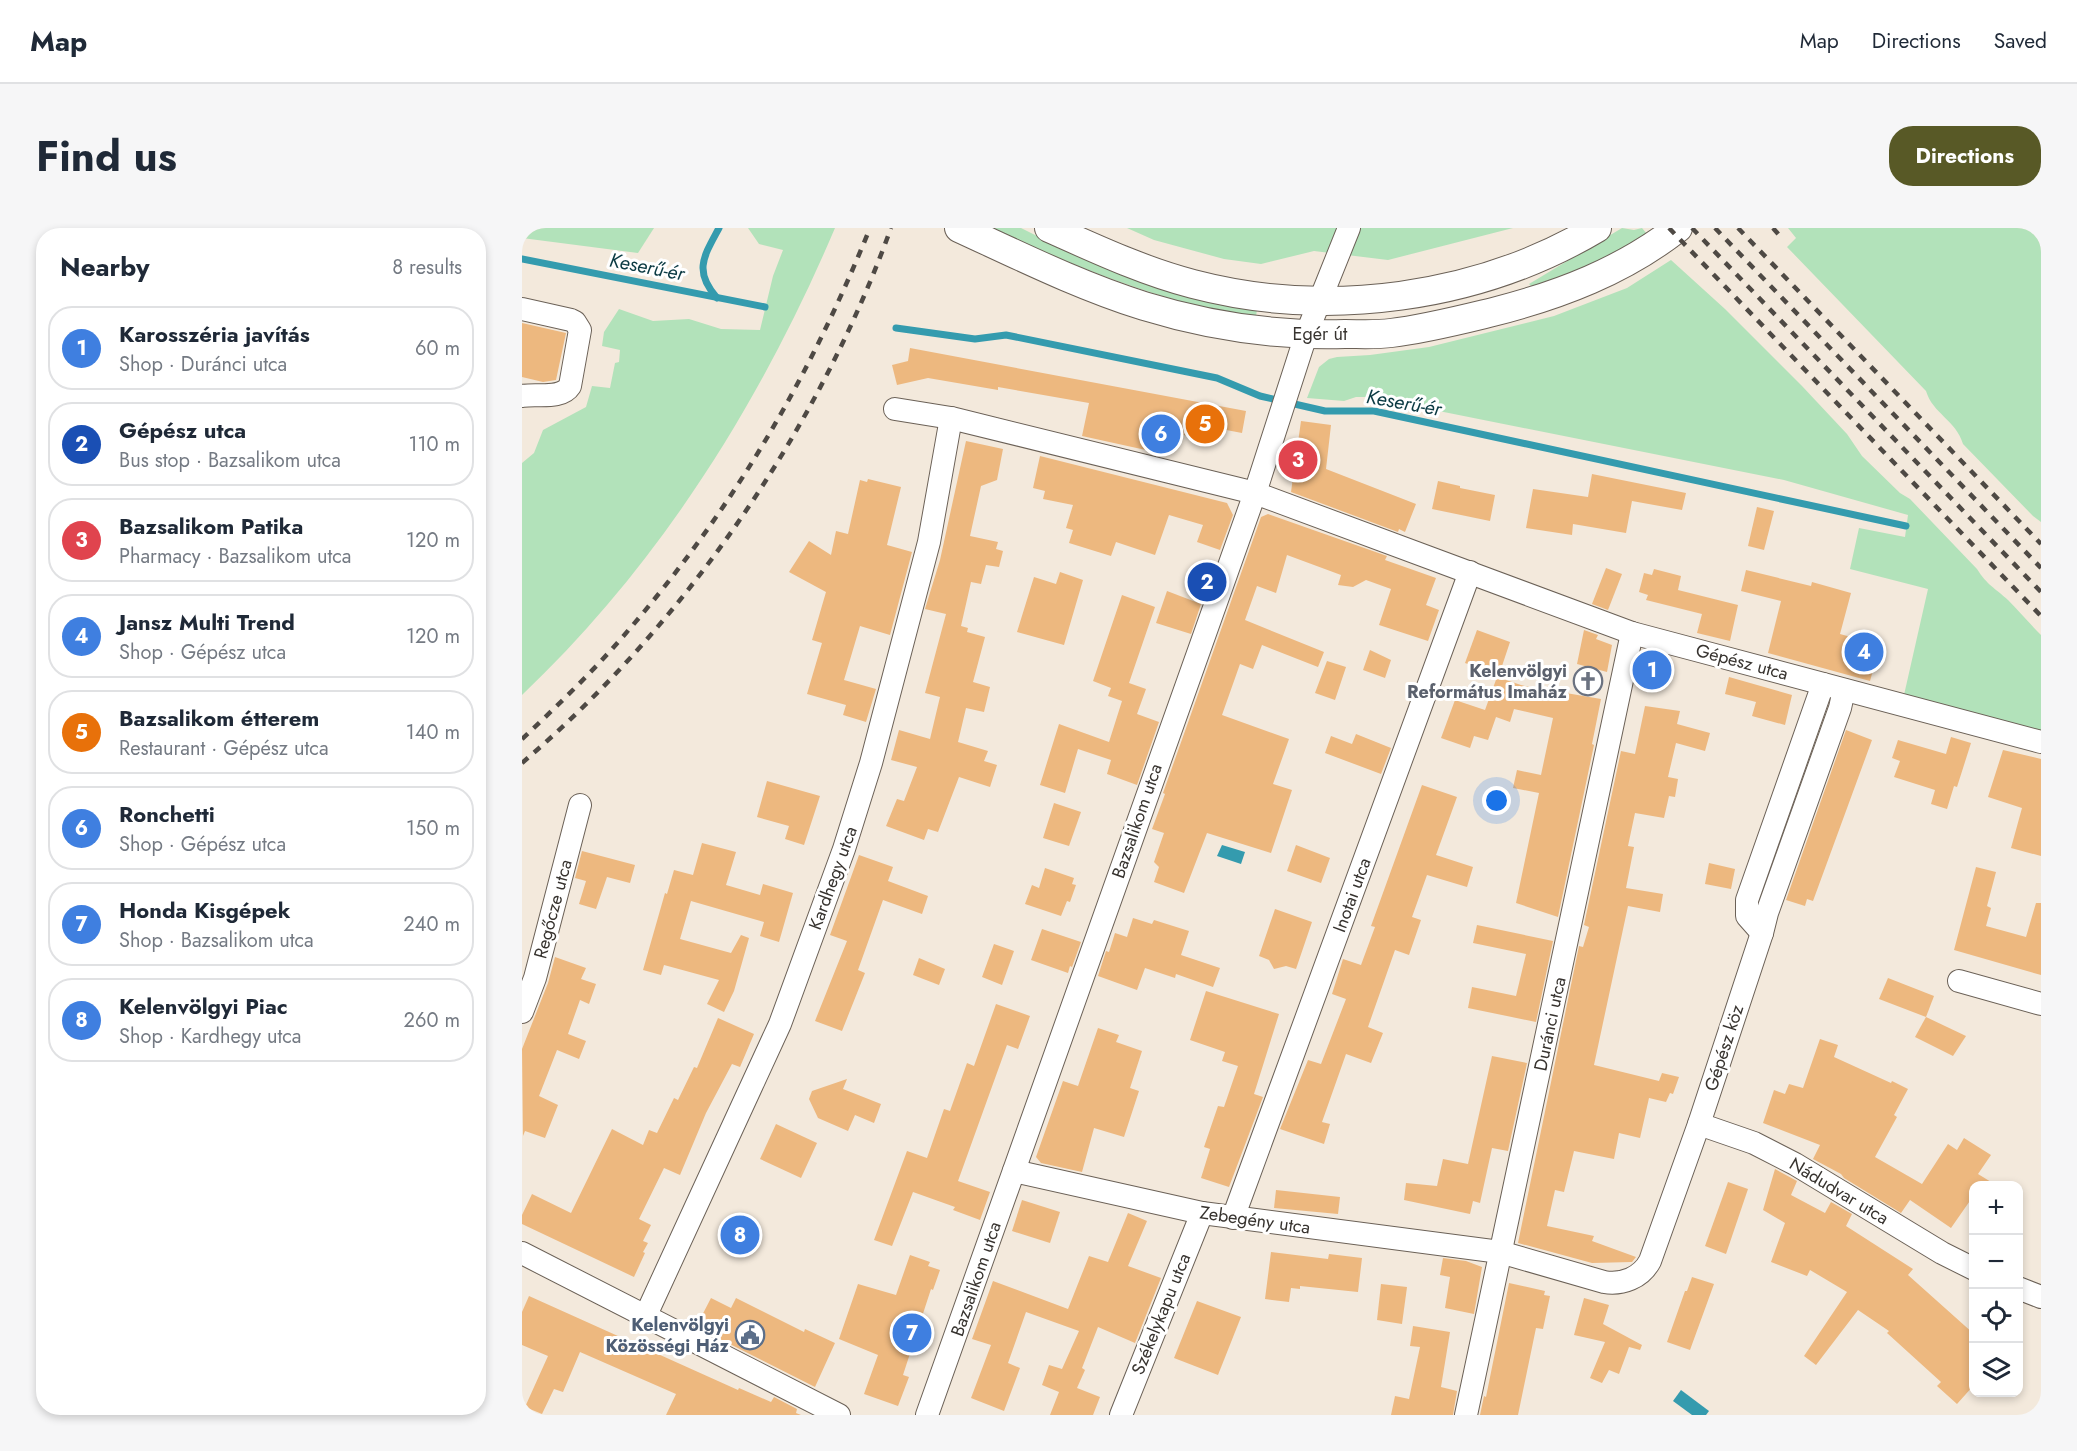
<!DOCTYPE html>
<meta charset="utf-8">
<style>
:root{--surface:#fff;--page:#f6f6f7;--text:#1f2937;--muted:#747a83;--line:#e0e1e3;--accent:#585926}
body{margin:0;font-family:Jost,sans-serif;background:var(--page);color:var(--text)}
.controls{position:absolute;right:18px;bottom:18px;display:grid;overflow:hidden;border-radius:12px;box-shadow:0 3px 9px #0003}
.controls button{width:54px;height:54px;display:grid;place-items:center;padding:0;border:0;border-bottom:2px solid var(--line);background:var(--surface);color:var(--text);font:30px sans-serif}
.you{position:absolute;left:975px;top:573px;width:21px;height:21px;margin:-15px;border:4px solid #fff;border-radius:50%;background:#1a73e8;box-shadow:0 0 0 9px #1a73e833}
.badge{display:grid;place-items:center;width:39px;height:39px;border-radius:50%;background:var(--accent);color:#fff;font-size:20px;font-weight:700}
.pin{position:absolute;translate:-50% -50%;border:3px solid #fff;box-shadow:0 2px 6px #0006}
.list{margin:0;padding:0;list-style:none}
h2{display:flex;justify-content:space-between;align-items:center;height:78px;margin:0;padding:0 24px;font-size:26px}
h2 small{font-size:20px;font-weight:400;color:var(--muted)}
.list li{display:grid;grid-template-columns:39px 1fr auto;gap:18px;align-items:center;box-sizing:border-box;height:84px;margin:0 12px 12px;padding:0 12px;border:2px solid var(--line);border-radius:24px}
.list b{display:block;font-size:22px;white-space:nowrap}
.list p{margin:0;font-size:20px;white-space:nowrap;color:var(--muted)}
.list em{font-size:20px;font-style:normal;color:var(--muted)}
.icon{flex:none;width:33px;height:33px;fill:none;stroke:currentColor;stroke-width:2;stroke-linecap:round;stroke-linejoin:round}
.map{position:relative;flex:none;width:1519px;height:1187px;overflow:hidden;border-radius:24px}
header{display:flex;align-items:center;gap:36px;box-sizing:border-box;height:84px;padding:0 30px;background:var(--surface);border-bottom:2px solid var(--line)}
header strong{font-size:28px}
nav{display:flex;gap:33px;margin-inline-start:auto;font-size:21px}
.intro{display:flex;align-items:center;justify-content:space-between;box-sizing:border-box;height:144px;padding:0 36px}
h1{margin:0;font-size:42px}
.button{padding:15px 27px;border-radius:24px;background:var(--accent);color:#fff;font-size:21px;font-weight:700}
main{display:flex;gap:36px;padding:0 36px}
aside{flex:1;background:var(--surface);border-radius:24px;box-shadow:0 3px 9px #0003}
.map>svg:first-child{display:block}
</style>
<header>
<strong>Map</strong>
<nav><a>Map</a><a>Directions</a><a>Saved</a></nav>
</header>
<div class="intro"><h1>Find us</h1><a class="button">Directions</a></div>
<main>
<aside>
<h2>Nearby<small>8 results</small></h2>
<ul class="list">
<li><span class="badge" style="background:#3f7fe0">1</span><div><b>Karosszéria javítás</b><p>Shop · Duránci utca</p></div><em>60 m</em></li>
<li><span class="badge" style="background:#1a4fb4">2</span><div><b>Gépész utca</b><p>Bus stop · Bazsalikom utca</p></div><em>110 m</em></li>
<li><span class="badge" style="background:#e0444e">3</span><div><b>Bazsalikom Patika</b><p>Pharmacy · Bazsalikom utca</p></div><em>120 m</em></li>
<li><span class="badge" style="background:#3f7fe0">4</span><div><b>Jansz Multi Trend</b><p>Shop · Gépész utca</p></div><em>120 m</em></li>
<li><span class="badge" style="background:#e8710a">5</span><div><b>Bazsalikom étterem</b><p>Restaurant · Gépész utca</p></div><em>140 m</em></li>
<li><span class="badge" style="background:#3f7fe0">6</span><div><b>Ronchetti</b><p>Shop · Gépész utca</p></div><em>150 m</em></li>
<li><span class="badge" style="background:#3f7fe0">7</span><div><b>Honda Kisgépek</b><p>Shop · Bazsalikom utca</p></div><em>240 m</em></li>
<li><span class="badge" style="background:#3f7fe0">8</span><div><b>Kelenvölgyi Piac</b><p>Shop · Kardhegy utca</p></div><em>260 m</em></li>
</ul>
</aside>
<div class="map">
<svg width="1519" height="1187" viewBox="0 0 1519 1187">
<rect width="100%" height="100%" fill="#f3e9dc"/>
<g fill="#b2e2ba">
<path d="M0,0h132l-16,25 -116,-15z"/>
<path d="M226,0h87c-74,174 -175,336 -313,467v-232l12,-10 9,-23 43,-23 6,-21 18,2 5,-25 4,-1 1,-12 -18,-4 2,-14 15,-23 34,12 36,-2 32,10 39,1 13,-54 10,-26 -24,-6z"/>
<path d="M469,0h30l38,19 198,62 -1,8c-92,-13 -180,-50 -265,-89z"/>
<path d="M605,0h386l-125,32 -74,-9 -53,13 -37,-5 -70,-19z"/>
<path d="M1100,0l12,2 8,-2 5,6 -44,27 -71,26 -3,-3z"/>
<path d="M1266,0h253v294l-8,-6 -70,-72c-7,-24 -30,-30 -37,-53l-139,-144 9,-9z"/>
<path d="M1149,32l54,49 77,77 45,48 15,22 38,37 10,6 67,70c10,16 18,19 31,31 11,11 22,24 33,35v98l-137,-38 24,-106 -78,-20 9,-41 46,9 3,-22 -124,-35 -415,-83h-13l-12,4 -37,-3 12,-31 10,-8 8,-2 33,-2 59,-8 125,-31 73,-28z"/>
</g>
<g fill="#349bae">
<path d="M700,617l23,7 -4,12 -24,-8z"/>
<path d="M1159,1162l28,21 -3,4h-14l-19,-14z"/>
</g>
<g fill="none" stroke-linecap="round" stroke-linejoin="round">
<g stroke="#349bae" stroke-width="7">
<path d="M0,31l243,48"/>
<path d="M195,70c-24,-27 -13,-42 2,-70"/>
<path d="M374,100l79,11 31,-4 211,43 43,18 65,15h49l532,115"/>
</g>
</g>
<g fill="#edb87f">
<path d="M0,95l44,10 -10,47 -13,2 -21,-5z"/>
<path d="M388,120l336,63 -4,22 -21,-4 -3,13 -50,-10 -4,22 -82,-18 7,-33 -91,-16v3l-70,-12 -31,7 -5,-20 16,-4z"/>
<path d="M779,193l30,4 -5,44 90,35 -11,28 -6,-3 -1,3 -107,-40z"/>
<path d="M444,213l37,8 -6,31 -16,6 -11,50 28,6 -2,7 7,2 -4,16 -13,-2 -5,19 -10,-2 -10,44 7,2 -1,4 18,5 -12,45 17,5 -6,25 -18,-4 -8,34 30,9 -4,10 13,4 -7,22 -31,-10 -21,55 -10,-3 -4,11 -38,-14 11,-27 7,2 13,-34 -26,-7 8,-30 31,9 10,-42 -15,-4 21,-79 -21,-5 15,-49z"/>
<path d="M518,228l187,47 6,12 -13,35 -23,-8 6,-17 -34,-10 -14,40 -39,-13 -5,14 -42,-13 4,-13 -7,-2 7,-23 -30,-6 2,-8 -12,-3z"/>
<path d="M1070,246l94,19 -4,17 -50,-9 -6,32 -53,-9 -1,11 -46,-7 7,-39 55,8z"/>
<path d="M346,251l33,8 -14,58 25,7 -22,83 -30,-9 -16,54 32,9 -10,33 -23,-7 3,-10 -39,-11 15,-51 -10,-3 14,-48 -37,-20 20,-31 22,14 5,-24 12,3 12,-54 7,2z"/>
<path d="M916,253l22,5v2l35,7 -5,26 -58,-12z"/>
<path d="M1235,279l17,4 -10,39 -16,-4z"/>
<path d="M746,286l119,42 -2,4 51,18 -10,27 13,5 -11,31 -49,-16 12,-36 -25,-9 -13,7 -15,-2 3,-10 -54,-20 -11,38 -19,-7 -12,34 79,32 -6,15 -56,-22 -9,24 -13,-5 -18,51 67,24 -16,45 19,6 -21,63 -64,-20 -23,60 -30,-11 5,-15 -5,-5 10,-29 -12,-4 13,-35 -2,-1 98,-276z"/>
<path d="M1084,340l16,6 -14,36 -16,-6z"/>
<path d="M1132,341l27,7 -3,14 60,15 -8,36 -33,-8 5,-19 -56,-14 2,-5 -9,-3 5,-19 8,2z"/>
<path d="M1224,342l65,16 1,-4 39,11 -11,41 40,11 -10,36 -102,-28 13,-52 -40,-10z"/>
<path d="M538,344l23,8 -19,65 -47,-13 17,-55 22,7z"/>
<path d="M645,363l34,13 -10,30 -35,-11z"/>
<path d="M600,367l33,12 -26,76 17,6 -9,25 22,8 -22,63 -30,-11 4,-14 -33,-11 -13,44 -25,-8 19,-61 50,18 13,-41 -14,-5 3,-8 -18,-7z"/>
<path d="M955,402l33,12 -11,33 -34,-12z"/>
<path d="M1062,402l14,5 -2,4 16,6 -5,27 -30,-8z"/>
<path d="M848,422l21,10 -6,18 -22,-8z"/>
<path d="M805,433l19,6 -11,33 -20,-7z"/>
<path d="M975,449l24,8 44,11 1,-3 35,6 -9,45 2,1 -36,172 -42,-14 23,-110 -26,-5 4,-18 24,5 12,-57 -39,-9 -4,13 -14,-5 -8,23 -14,-4 -4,12 -29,-10 14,-38 30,10z"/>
<path d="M1207,449l63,18 -7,30 -33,-9 4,-14 -31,-8z"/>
<path d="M1123,478l35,5 -3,13 33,9 -5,18 -29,-8 -8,34 10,2 -3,18 -6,-1 -5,22 -29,-5 -7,33 6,1 -8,41 37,6 -3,18 -32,-6 -34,159 65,16 3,-8 17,4 -6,17 -3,-1 -4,9 -17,-4 -9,40 -21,-5 -5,26 -40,-8 -10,41 -9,-2 -8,36 47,10 -2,5 44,16 -4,5 -40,1 -74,-20 61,-297 4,1 6,-20 -5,-2 37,-174 14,3z"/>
<path d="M1324,502l26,10 -59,161 -6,-2 -2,7 -19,-6z"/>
<path d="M834,506l35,14 -10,26 -56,-21 6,-17 21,8z"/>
<path d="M1429,509l20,6 -14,44 -3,-1 -7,23 -16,-5 4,-14 -41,-13 6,-16 -8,-3 6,-18 48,14z"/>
<path d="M1481,522l38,9v97l-30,-8 11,-40 -34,-11z"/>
<path d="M245,553l53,15 -16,49 -19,-6 4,-13 -32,-9z"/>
<path d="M900,557l35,12 -21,58 37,12 -6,20 -40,-12 -15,42 9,3 -12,35 -14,-5 -27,77 15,6 -12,30 -25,-9 -24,68 8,2 -6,20 -44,-15 28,-69 13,4 25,-65 -14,-5 11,-35 18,6 14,-38 -4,-1z"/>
<path d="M532,575l27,9 -12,34 -26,-8z"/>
<path d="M180,615l34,9 -10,33 34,10 3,-11 30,9 -14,49 -19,-6 4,-14 -73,-21 -11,38 51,14 10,-18 8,3 -15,53 -10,21 -17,-8 12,-24 -55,-15 -3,10 -18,-5 22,-77 2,1 7,-24 19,5z"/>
<path d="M774,617l34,13 -9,25 -34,-12z"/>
<path d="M60,623l53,14 -5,18 -23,-6 -11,32 -17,-5 7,-23 -11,-3z"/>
<path d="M337,627l34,12 -5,14 40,15 -6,18 -39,-14 -25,70 7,3 -23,58 -27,-10 32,-80 -17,-6z"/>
<path d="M1187,635l26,6 -4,20 -26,-5z"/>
<path d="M1454,639l20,5 -9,34 4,2 -5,18 40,11 10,-34h5v72l-87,-25z"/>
<path d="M523,640l29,10 -2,6 4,1 -6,17 -3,-1 -6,15 -36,-12 7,-19 7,3z"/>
<path d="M753,681l37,13 -16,47 -10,-3 -12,3 -5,-9 -10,-4z"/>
<path d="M611,690l19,6 2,-4 35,11 -8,24 39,13 -7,19 -37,-13 -1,4 -30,-10 -8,22 -39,-14 8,-25 3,1 6,-19 12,4z"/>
<path d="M955,697l76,16 -17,81 -68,-14 4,-21 44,9 10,-42 -53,-11z"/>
<path d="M520,701l39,13 -9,25 -2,-1 -2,7 -37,-13z"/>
<path d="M472,716l20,7 -12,34 -20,-8z"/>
<path d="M33,729l31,11 -5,11 15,5 -7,20 -9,-4 -12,34 18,7 -7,18 -22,-9 -18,46 19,9 -13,33 -20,-7 -2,5 -1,-87 26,-66z"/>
<path d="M397,730l26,11 -6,16 -26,-10z"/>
<path d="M1366,750l46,18 -8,21 -47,-18z"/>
<path d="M684,763l73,23 -25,80 9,3 -34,90 -28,-9 9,-29 -6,-2 14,-41 6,1 14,-41 -16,-5 3,-9 -35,-12z"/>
<path d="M474,776l34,12 -12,33 -11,-4 -49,136 32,11 -10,28 -27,-10 2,-3 -42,-15 -21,54 -18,-6 33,-89 20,7 17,-49 6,2 17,-48 7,3z"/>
<path d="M1404,789l40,19 -13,20 -38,-19z"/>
<path d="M196,790l36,16 -14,33 -8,-3 -26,49 -26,62 -16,-7 -25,51 12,6 -8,16 5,2 -5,9 2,1 -11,24 -112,-53v-9l10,-21 39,19 41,-84 31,16 6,-15 8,3 17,-35 4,2 16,-33 3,1z"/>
<path d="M576,800l21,7 -3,7 26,9 -12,37 9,3 -15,46 -30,-9 -12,44 -41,-9 -5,-6 27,-76 15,5z"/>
<path d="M1298,811l18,6 -4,12 57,26 1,-2 16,8 -14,26 3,2 -22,40 47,27 26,-40 9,6 7,-12 27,17 -13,19 18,11h-22v10l-23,33 -41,-28 -9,13 -57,-35 -3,-4 -28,-15 7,-14 -57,-22 11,-33 11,4 4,-10 14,4z"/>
<path d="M970,828l35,7 -19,88 -16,-3 -12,55 -7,-2 -3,13 -66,-14 2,-17 31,3 6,-27 25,5z"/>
<path d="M325,851l-4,10 38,15 -7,19 -19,-8 -7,16 -30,-13 -9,-19 3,-8z"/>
<path d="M254,896l41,19 -16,35 -41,-19z"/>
<path d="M1253,941l22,12 -6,14 34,18 6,-11 21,12 -6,12 67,43 -5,6 66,59v51l-17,19 -20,-18 4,-4 -54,-49 2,-2 -31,-21 -42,55 -12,-9 43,-64 -37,-22 -3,6 -36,-14 14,-39 -22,-13z"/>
<path d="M1206,954l20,7 -22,65 -21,-8z"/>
<path d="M754,962l64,7 -2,17 -64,-6z"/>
<path d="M500,972l38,12 -10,31 -38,-12z"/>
<path d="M606,985l19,8 -19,45 33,12 -26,65 -37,-16 -16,41 3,2 -8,18 23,9 -7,18h-43l9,-23 -17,-7 7,-20 13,4 17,-38 -53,-19 -18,51 12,5 -16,43 -33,-13 20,-53 -19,-6 21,-58 75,28 21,-53 19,6z"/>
<path d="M749,1024l57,7 1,-5 33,4 -4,34 -58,-6v3l-9,-1 -2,14 -24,-3z"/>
<path d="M388,1027l20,7 -2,4 12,4 -7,20 -2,-1 -28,86 6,2 -11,29 -34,-12 14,-39 -39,-16 19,-55 38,11z"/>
<path d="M921,1030l23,3 16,6 -8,47 -29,-6 5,-31 -10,-2z"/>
<path d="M1170,1049l22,7 -24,66 -23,-8 18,-51h2z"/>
<path d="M987,1055l36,8 -1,4 6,1 -7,33 -7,-1 -18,87h-38l4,-19 2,1z"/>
<path d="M859,1056l26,3 -5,37 -25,-4z"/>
<path d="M7,1068l209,94 1,-2 32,14 3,-5 23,12 -1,4 5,2h-135l10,-21 -96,-42 -17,40 -9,-3 -12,25 -17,-7 23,-51 -26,-11v-33z"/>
<path d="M189,1070l20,10 5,-10 68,34 1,-3 30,14 -20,44 -119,-60z"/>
<path d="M1062,1070l25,7 -6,19 39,21 -2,5 -11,-3 -10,27 -10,-4 -7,13 -12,-5 15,-36 -31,-7z"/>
<path d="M675,1073l44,16 -23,58 -44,-17z"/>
<path d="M891,1098l37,6 -9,55 16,4 -4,24h-62l4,-19 14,3 11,-52 -10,-1z"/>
</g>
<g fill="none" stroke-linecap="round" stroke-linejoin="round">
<g stroke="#6b6157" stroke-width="24">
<g id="minor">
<path d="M0,81l49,11 4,2 5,8 -10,56c-9,14 -34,7 -48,10"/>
<path d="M373,181l56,9 304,75 377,140 409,109"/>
<path d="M1240,705l-15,-17v-16l76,-216"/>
<path d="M1437,753l82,23"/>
<path d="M0,784l13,-34 45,-173"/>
<path d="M1177,896l55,19 41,21 147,89 32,16"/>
<path d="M492,943l188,42 298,39 104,30c18,3 37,-4 46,-21l49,-137 63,-191 5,-20 73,-205 4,-18"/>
<path d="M711,990l237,-646"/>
<path d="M0,1025l317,162"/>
<path d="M1496,1060l23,9"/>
<path d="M124,1087l134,-291 64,-175 27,-86 58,-221 22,-124"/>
<path d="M405,1187l328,-922 51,-158 43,-107"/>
<path d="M599,1187l81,-202"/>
<path d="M944,1187l166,-782"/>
</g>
</g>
<g stroke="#6b6157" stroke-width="30">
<g id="major">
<path d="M437,0c61,28 121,58 185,78 65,20 133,30 201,28 15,0 31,1 46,-1 34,-4 69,-13 102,-21 67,-17 130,-41 185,-84"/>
<path d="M527,0c47,21 94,43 144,56 134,35 285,15 404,-56"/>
</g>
</g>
<use href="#minor" stroke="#fff" stroke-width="22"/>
<use href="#major" stroke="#fff" stroke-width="28"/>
<g stroke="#4e4944" stroke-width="4.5" stroke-dasharray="8 8" stroke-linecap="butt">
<path d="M1147,0l372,388"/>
<path d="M1170,0l349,364"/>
<path d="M1193,0l326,340"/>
<path d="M1216,0l303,316"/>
<path d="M1251,0l6,7"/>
<path d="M0,511c31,-29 62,-59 90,-90 114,-128 194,-263 258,-421"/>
<path d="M0,535c163,-139 296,-333 369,-535"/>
</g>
</g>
<defs>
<g id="church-ring" transform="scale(1.5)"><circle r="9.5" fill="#fff" stroke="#6b7280" stroke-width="1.5"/><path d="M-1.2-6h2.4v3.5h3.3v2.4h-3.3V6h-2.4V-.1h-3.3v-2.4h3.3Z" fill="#6b7280"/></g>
<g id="civic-ring" transform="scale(1.5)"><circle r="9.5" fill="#fff" stroke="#5c6f8a" stroke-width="1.5"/><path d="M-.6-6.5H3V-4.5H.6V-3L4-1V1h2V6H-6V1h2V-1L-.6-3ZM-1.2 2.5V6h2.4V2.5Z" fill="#5c6f8a"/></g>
</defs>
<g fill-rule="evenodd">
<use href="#church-ring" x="1066" y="453"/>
<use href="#civic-ring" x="228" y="1107"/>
</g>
<g text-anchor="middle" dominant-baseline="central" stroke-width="6" stroke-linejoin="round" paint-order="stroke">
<g font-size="18" fill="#37332f" stroke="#fff">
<text x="798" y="106">Egér út</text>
<text transform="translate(1220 434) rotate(15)">Gépész utca</text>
<text transform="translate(615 593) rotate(-71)">Bazsalikom utca</text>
<text transform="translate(311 650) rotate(-70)">Kardhegy utca</text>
<text transform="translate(830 667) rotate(-70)">Inotai utca</text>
<text transform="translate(31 681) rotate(-75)">Regőcze utca</text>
<text transform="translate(1028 796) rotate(-78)">Duránci utca</text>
<text transform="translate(1202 820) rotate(-72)">Gépész köz</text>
<text transform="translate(1317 963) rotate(31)">Nádudvar utca</text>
<text transform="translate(733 992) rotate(8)">Zebegény utca</text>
<text transform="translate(454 1051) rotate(-71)">Bazsalikom utca</text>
<text transform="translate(639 1086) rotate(-68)">Székelykapu utca</text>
</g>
<g font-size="18" font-weight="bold" fill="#5b616d" stroke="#fff" text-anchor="end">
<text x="1045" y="443">Kelenvölgyi<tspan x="1045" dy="21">Református Imaház</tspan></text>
</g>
<g font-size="18" font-weight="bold" fill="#4e5e75" stroke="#fff" text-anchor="end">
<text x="207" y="1097">Kelenvölgyi<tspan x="207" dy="21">Közösségi Ház</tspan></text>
</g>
<g font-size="20" font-style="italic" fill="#0b3a43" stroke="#fff">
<text transform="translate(125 39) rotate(11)">Keserű-ér</text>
<text transform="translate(882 175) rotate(10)">Keserű-ér</text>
</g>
</g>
</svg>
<div class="controls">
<button>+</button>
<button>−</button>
<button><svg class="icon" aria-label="locate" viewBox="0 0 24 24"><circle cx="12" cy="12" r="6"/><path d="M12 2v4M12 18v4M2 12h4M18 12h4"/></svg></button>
<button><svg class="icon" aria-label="layers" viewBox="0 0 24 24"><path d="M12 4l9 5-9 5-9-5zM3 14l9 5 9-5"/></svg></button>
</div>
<div class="you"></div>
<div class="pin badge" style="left:1130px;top:442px;background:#3f7fe0">1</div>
<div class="pin badge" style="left:685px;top:354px;background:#1a4fb4">2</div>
<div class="pin badge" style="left:776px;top:232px;background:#e0444e">3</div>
<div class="pin badge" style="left:1342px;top:424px;background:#3f7fe0">4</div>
<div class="pin badge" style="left:683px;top:196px;background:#e8710a">5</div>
<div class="pin badge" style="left:639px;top:206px;background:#3f7fe0">6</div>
<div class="pin badge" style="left:390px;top:1105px;background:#3f7fe0">7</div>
<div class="pin badge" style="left:218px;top:1007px;background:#3f7fe0">8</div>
</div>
</main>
